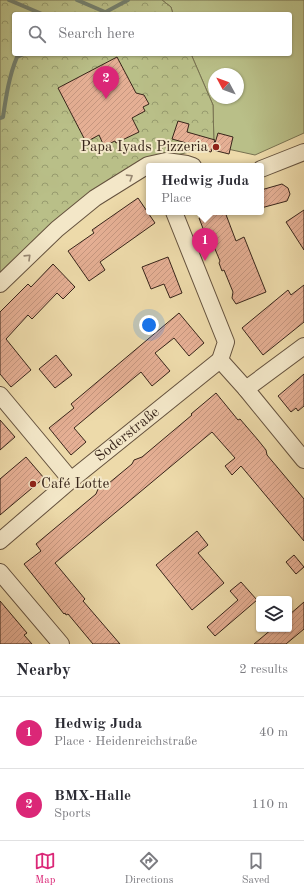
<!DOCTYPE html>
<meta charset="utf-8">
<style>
:root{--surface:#fff;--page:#f2f2f3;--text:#2b2b33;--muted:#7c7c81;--line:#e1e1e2;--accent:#db2777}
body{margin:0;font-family:"Old Standard TT",serif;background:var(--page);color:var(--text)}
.controls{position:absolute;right:12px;bottom:12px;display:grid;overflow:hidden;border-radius:4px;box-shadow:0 1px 3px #0004}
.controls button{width:36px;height:36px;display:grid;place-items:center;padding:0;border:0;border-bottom:1px solid var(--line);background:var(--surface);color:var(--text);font:20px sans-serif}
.compass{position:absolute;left:208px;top:68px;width:36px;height:36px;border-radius:50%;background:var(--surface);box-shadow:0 1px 3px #0004;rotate:311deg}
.you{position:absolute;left:149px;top:325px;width:14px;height:14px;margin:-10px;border:3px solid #fff;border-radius:50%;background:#1a73e8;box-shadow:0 0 0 6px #1a73e833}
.badge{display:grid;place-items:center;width:26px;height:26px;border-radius:50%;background:var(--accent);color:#fff;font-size:13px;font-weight:700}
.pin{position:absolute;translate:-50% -33px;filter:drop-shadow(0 1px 2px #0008)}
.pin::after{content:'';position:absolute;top:21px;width:14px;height:12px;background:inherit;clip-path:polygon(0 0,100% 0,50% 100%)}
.popup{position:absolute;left:146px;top:163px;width:118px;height:52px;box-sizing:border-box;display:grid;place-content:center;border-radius:4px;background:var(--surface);filter:drop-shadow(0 1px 3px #0005);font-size:13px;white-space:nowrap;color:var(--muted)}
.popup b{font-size:15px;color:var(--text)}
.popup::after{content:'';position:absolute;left:50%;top:100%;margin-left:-8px;border:8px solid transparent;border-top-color:var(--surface)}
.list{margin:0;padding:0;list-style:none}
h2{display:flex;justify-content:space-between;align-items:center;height:52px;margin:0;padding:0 16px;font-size:17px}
h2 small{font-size:13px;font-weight:400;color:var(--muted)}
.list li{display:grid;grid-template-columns:26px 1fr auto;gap:12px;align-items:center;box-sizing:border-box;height:72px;padding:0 16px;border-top:1px solid var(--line)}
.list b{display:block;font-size:15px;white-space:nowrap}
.list p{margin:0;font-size:13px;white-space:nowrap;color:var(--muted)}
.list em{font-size:13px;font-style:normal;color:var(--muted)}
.icon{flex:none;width:22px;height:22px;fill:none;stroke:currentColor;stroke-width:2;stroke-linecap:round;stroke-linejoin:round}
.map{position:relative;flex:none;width:304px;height:644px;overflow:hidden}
.search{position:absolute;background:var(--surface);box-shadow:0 1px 3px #0004;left:12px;right:12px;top:12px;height:44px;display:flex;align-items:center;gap:10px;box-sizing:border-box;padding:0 14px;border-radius:4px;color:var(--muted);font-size:15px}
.sheet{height:196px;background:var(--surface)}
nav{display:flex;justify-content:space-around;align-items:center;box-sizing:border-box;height:56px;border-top:1px solid var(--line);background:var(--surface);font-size:11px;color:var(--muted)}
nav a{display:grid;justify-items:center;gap:2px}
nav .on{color:var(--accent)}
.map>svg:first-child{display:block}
</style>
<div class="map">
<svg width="304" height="644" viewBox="0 0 304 644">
<defs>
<pattern id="forest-crowns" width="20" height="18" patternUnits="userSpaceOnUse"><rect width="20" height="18" fill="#b9bf88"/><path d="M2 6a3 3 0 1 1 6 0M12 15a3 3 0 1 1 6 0" fill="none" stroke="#979b6e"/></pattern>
<pattern id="building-hatch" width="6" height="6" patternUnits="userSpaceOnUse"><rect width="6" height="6" fill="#e5af94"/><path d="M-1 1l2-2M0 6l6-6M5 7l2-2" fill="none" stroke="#c5967f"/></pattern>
</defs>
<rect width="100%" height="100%" fill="#eddaaa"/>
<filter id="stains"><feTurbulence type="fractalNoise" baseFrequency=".005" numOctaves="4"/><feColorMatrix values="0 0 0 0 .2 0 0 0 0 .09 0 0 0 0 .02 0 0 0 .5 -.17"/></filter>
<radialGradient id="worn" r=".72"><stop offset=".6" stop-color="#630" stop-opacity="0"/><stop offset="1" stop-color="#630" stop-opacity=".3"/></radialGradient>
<path fill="#b9bf88" stroke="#787251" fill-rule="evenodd" d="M162,0h142v133l-49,22 -41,-9 -1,-41 -22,-51h99v-40h-117l-2,-7zM214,74h24v24h-24z"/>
<path fill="url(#forest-crowns)" stroke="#787251" d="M0,0h162l9,7 2,7h-159v40h177l22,51 1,41 -70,17 -144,115z"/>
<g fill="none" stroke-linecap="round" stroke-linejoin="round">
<g stroke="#737f6d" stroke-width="4">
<path d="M9,0l33,14"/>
<path d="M77,0l28,12"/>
<path d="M102,14l26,-14"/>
<path d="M0,118l3,-1c3,-20 6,-41 14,-60l7,-3"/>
</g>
</g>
<g fill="url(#building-hatch)" stroke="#38251a">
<path d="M117,57l19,36 8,2 5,9 -6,3 2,4 -13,7 7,14 -23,11 -1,-2 -11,5 -5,-11 -13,7 -28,-54z"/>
<path d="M178,121l11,3 -2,8 28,8 -4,12 -11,-3 1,-2 -29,-8z"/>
<path d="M218,133l15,4 -4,17 -16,-4z"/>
<path d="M282,184l6,4 2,6 -3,7 -26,7v-18z"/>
<path d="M138,198l17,25 -55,39 5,8 -16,11 -21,-30 26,-18 -2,-3z"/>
<path d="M304,210v40l-18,-28z"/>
<path d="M200,212h25l11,29 8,-4 22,55 -30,12 -4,-6 1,-6 -9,-22 -2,1 -3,-8 1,-2 -13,-31 -3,1 -5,-13 3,-1z"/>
<path d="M168,257l14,36 -12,5 -6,-14 -13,5 -9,-22z"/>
<path d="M53,264l22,23 -12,12 -6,-6 -25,26 -4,-4 -22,24 25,31 -20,17 -11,-13v-62l28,-28 3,3z"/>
<path d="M304,285v37l-41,33 -21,-27 46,-38 3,5z"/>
<path d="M179,313l25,30 -15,13 -15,-18 -19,15 15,18 -18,15 -11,-14 -67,56 12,14 -15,13 -22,-27 25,-20 -3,-4z"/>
<path d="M56,355l16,20 -17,13 -16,-19z"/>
<path d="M304,374v32l-6,5 -2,-3 -5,4 -13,-16z"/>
<path d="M216,393l22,27 2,-1 18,21 8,10 1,5 37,44v42l-63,-75 -9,9 -7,-9 10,-8 -23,-26 -157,131 30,36 -2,2 37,43h-27l-25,-30 -2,1 -1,-2 -1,1 -40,-50 17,-13 -5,-7 60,-50 2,-5 5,-1 29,-24 2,-4 8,-3 50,-42 -1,-1z"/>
<path d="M0,420l15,17 -15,13z"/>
<path d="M26,457l18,21 -44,37v-36z"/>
<path d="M197,531l11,14 -10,8 26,30 -32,27 -36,-45z"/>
<path d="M294,555l10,12 -8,7 -10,-12z"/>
<path d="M241,582l16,18 -42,36 -8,-9 31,-27 -8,-9z"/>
<path d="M0,601l27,32 -3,2 8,9h-32z"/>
<path d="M304,602v27l-18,15h-32l18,-15h17v-14z"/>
</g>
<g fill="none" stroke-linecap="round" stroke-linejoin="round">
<g stroke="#65523e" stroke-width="18">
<g id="minor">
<path d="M261,169l43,-17"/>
<path d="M174,212l52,130 -6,18 26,29 58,71"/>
<path d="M0,284l57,-55 38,-31 53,-33 18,-4 21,3 6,2"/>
<path d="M246,389l58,-43"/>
<path d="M0,395l71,85"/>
<path id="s1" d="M0,541l71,-61 149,-120"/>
<path d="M0,572l61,72"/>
</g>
</g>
<use href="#minor" stroke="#f3e7c8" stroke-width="16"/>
</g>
<defs><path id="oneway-chevron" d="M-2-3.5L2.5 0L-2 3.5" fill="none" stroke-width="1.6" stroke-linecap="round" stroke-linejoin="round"/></defs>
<g stroke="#968671">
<use href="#oneway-chevron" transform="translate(130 177) rotate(-32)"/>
<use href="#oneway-chevron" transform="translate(28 257) rotate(-44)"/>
</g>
<g fill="#8f2418" stroke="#f3e7c8" stroke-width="1.5">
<circle cx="216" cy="147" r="4"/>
<circle cx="33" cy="484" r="4"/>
</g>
<g text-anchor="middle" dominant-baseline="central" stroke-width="4" stroke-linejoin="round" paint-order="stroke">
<g font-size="15" fill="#38251a" stroke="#f3e7c8" text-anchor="end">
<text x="208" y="147">Papa Iyads Pizzeria</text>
<text x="41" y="484" text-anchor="start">Café Lotte</text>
</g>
<g font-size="15" fill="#38251a" stroke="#f3e7c8">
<text stroke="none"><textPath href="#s1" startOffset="166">Soderstraße</textPath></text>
</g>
</g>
<rect width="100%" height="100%" filter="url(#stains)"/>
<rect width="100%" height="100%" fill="url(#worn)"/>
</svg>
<div class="controls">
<button><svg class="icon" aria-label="layers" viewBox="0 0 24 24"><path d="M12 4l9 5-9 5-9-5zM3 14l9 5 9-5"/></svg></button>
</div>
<svg class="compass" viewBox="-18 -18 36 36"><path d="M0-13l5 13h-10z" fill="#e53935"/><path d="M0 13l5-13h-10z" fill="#7c7c81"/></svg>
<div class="you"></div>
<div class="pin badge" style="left:205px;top:261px">1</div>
<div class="popup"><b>Hedwig Juda</b>Place</div>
<div class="pin badge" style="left:106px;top:99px">2</div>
<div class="search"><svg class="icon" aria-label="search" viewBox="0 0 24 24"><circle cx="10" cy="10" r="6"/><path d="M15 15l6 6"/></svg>Search here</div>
</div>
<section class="sheet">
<h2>Nearby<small>2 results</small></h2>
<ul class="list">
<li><span class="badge">1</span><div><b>Hedwig Juda</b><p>Place · Heidenreichstraße</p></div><em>40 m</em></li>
<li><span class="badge">2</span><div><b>BMX-Halle</b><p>Sports</p></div><em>110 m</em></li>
</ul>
</section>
<nav>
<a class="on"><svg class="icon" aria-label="map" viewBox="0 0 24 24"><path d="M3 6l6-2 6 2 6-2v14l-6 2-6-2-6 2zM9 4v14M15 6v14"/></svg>Map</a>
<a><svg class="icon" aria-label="directions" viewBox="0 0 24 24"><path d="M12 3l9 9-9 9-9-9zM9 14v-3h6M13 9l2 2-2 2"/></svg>Directions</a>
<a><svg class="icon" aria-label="saved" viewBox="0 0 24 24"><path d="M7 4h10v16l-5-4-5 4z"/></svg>Saved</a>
</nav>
